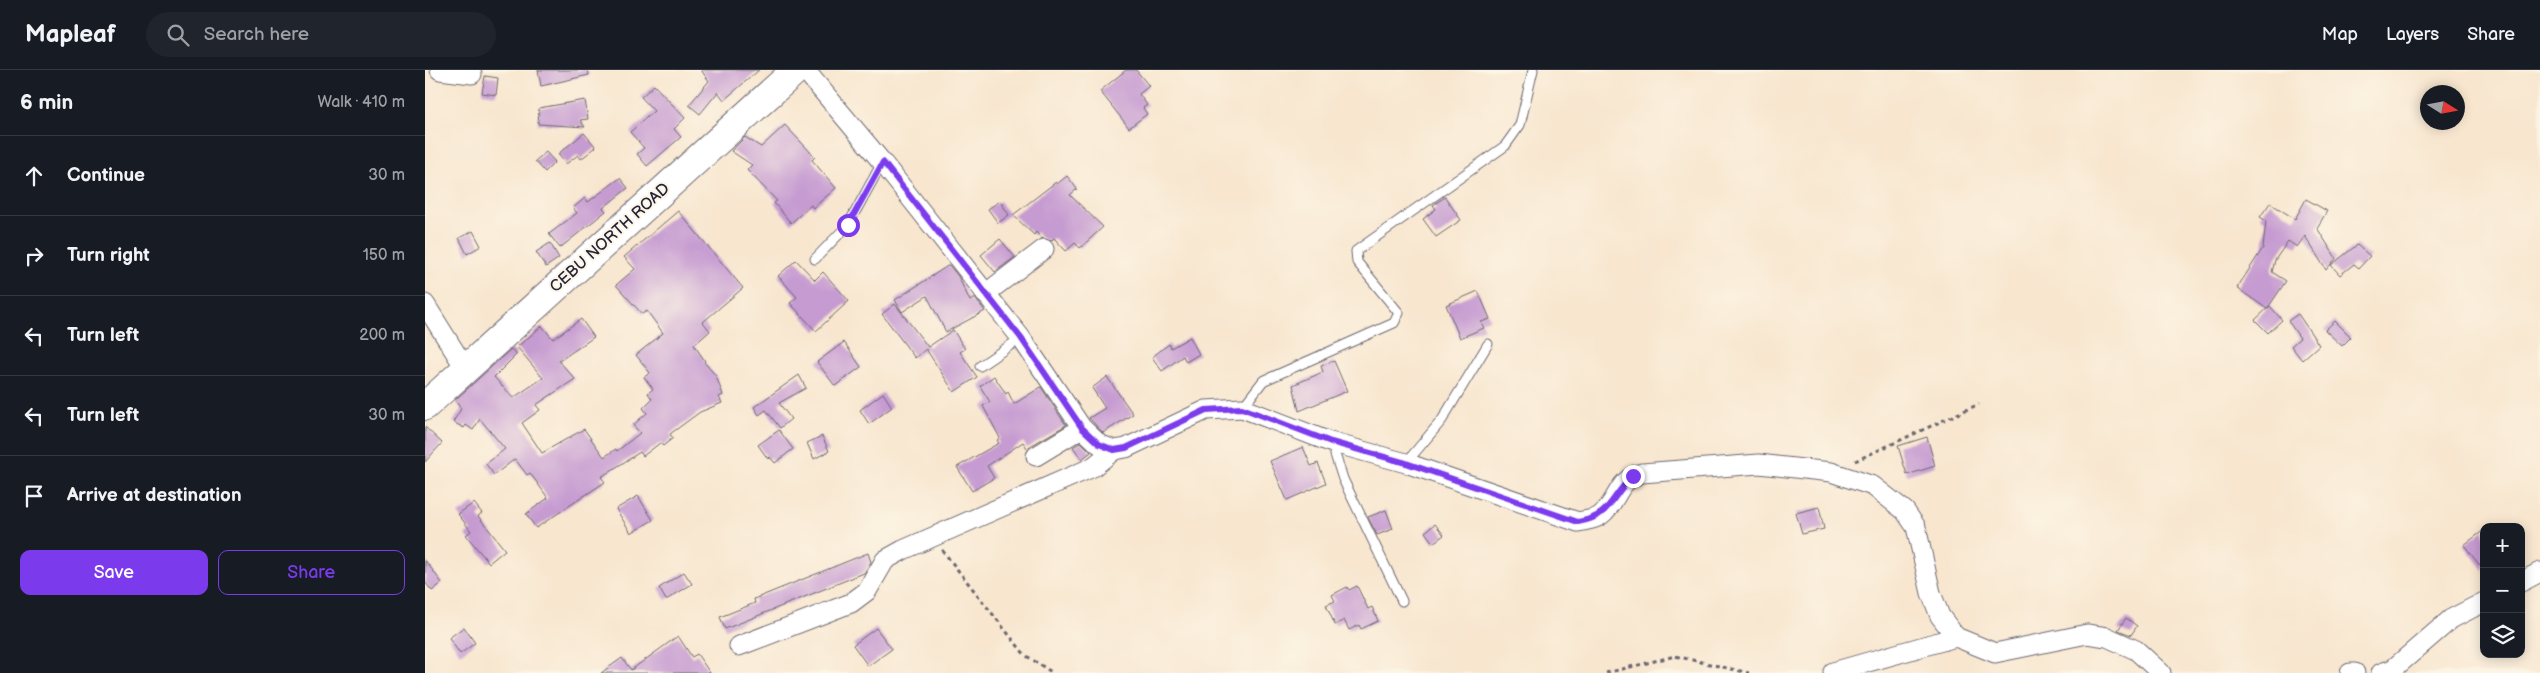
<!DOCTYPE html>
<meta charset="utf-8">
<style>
:root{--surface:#171b24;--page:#20242c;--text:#f1f3f6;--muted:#9ea1a6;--line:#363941;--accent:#7c3aed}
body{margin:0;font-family:"Balsamiq Sans",sans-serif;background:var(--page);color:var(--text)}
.controls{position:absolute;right:15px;bottom:15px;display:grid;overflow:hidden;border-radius:10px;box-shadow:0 2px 12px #0003}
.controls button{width:45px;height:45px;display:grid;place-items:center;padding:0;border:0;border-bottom:1px solid var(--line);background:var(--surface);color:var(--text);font:25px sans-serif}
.compass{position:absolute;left:1995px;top:15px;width:45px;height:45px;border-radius:50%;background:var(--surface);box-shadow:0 2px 12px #0003;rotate:101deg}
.stop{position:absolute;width:15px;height:15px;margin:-11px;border:4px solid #7c3aed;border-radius:50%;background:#fff}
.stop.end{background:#7c3aed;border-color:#fff;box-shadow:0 1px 5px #0008}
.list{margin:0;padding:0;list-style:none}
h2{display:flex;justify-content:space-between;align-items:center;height:65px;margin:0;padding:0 20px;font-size:21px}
h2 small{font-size:16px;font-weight:400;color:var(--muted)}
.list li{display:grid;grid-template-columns:32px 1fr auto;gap:15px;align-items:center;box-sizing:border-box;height:80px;padding:0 20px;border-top:1px solid var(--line)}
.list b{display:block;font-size:19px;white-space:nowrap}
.list em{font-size:16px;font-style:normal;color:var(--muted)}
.actions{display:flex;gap:10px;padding:15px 20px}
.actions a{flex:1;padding:11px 0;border:1px solid var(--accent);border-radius:10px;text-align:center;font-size:18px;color:var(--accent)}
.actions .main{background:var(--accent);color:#fff}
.icon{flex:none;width:28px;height:28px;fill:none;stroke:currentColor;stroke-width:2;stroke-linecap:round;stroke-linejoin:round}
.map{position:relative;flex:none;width:2115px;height:603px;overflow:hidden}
header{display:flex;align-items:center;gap:30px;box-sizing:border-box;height:70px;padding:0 25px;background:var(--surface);border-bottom:1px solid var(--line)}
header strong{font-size:24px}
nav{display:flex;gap:28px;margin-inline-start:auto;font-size:18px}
.search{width:350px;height:45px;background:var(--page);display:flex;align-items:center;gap:12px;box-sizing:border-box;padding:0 18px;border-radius:28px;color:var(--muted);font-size:19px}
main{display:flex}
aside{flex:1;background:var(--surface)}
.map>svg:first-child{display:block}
</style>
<header>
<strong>Mapleaf</strong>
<div class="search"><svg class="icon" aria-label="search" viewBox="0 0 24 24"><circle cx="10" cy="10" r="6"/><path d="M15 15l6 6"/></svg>Search here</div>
<nav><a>Map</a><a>Layers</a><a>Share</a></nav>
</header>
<main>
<aside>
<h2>6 min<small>Walk · 410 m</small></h2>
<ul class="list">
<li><svg class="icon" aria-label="ahead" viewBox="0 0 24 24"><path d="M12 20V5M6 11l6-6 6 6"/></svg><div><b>Continue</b></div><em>30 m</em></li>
<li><svg class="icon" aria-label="right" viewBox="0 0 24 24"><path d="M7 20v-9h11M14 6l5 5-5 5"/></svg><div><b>Turn right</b></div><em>150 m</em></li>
<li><svg class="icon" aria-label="left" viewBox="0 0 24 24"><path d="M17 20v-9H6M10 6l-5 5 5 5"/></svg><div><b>Turn left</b></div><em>200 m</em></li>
<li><svg class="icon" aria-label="left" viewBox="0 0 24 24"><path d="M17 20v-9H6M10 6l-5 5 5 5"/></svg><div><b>Turn left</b></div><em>30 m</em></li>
<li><svg class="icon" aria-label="arrive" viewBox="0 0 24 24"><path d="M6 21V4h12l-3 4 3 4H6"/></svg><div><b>Arrive at destination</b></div></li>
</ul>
<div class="actions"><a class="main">Save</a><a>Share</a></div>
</aside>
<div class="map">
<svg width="2115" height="603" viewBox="0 0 2115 603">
<rect width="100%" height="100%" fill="#fcf5e5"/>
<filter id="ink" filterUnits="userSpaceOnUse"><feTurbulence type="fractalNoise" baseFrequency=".02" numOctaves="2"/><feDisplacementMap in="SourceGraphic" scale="10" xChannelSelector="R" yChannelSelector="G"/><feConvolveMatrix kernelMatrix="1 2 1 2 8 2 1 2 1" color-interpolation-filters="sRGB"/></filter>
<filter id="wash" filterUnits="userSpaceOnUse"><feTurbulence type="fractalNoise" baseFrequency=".0096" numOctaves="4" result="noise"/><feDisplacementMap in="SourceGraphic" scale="20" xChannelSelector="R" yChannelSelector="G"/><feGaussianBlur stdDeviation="1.12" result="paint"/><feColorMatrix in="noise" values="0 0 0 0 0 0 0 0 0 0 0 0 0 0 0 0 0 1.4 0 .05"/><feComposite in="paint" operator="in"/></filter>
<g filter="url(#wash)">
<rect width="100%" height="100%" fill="#f8e6cf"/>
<g id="blocks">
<g fill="#c69bd1">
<path d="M113,0h50l1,5 -48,11z"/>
<path d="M276,0h58l-35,30 -6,-8 -18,22 -11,-9 20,-24z"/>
<path d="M701,0h10l13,16 -10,8 8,11 -4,3 4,6 -18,14 -29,-37z"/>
<path d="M60,6l13,2 -2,17 -14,-2z"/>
<path d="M229,15l31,33 -11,11 7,8 -34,29 -10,-12 7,-6 -14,-16 24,-21 -13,-14z"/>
<path d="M160,30l3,19 -8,1 5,7 -47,-3 1,-16z"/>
<path d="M360,55l30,32 -3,3 24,28 -23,20 -2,-3 -20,18 -17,-20 3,-2 -30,-31 5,-5 -21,-14 14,-14 16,10z"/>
<path d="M159,63l12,14 -15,12 -3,-4 -12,9 -8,-10z"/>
<path d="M121,82l9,10 -10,10 -10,-11z"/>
<path d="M642,106l10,13 -7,6 33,32 -23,21 -5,-5 -9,8 -12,-13 -3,3 -10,-3 -5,-6 -2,3 -21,-20 43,-33 1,2z"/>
<path d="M195,108l8,10 -25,20 3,3 -46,37 -11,-14 28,-21 -4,-5 12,-10 3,4z"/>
<path d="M1020,127l16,23 -25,17 -13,-18 13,-10 -3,-4z"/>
<path d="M1881,129l21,12 -10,17 19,30 -10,12 -21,-34 -8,11 -9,-6 -13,19 -3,12 14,9 -19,28 -30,-21 26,-40 3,-27 -6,-4 10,-14 25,16z"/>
<path d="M575,131l9,14 -11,8 -10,-14z"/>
<path d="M253,141l65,77 -40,34 7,9 -16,14 11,16 -1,1 12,14 7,19 -4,2 3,6 -22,9 -30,22 3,4 -10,8 -3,-3 -17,13 -3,-4 -39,25 4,5 -69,46 -10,-14 22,-16 -18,-25 -3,2 -12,-16 -21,16 -8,-11 19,-15 -25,-30 -7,11 -7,-5 -2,3 -11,-6 8,-13 -6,-9 56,-51 6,5 -23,23 19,21 30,-20 -26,-31 25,-21 11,13 28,-20 13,18 -35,24 16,18 -39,26 4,5 -18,13 20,30 42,-24 20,28 12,-8 1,2 23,-18 -7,-8 14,-12 -4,-5 9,-9 -4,-6 5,-4 -9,-12 6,-4 -14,-18 27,-22 -16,-22 -5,3 -26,-29 19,-16 -11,-12z"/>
<path d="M48,161l8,15 -14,8 -8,-16z"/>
<path d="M575,169l15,18 -20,15 -14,-17z"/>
<path d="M125,173l9,15 -13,9 -10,-15z"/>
<path d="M1932,175l13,11 -11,12 -5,-4 -14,11 -9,-10z"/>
<path d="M371,190l19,20 8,-8 26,29 -33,30 -26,-28 7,-6 -19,-21z"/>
<path d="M524,195l9,11 12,25 5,-3 10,13 -39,21 -19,-36 -25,16 -7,-12z"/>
<path d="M1053,221l12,28 -9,3 3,6 -24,10 -14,-33z"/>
<path d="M470,234l33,43 25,-17 12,19 -5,3 17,25 -23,15 -28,-43 -11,9 -33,-44z"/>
<path d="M1845,236l12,14 -14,13 -13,-13z"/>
<path d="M1873,244l21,31 -17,15 -11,-14 9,-8 -12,-17z"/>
<path d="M1910,251l16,16 -9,9 -17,-16z"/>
<path d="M765,267l9,17 -13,8 -3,-6 -21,15 -10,-14 17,-13 2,4z"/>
<path d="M419,272l17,25 -26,19 -18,-24z"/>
<path d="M909,291l13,30 -48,20 -6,-26 30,-13 -2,-6z"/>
<path d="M374,305l7,13 -27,15 12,16 -11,9 -14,-18 -7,5 -5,-8z"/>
<path d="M569,306l12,18 2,-2 6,12 27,-17 25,38 -39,23 -4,-6 -36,24 7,12 -22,13 -15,-24 42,-24 -2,-3 3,-2 -17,-32 7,-4 -10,-16z"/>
<path d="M682,307l26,37 -30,19 -14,-15 16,-10 -13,-20z"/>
<path d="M458,323l9,14 -23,17 -9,-14z"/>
<path d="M0,357l17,16 -17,19z"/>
<path d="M354,360l14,19 -18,14 -5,-6 -2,2 -10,-14z"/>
<path d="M397,366l7,15 -15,8 -7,-16z"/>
<path d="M1502,367l8,29 -28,9 -9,-29z"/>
<path d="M656,372l10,10 -9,7 -9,-12z"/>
<path d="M878,377l8,19 7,-3 8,20 -39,17 -17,-39z"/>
<path d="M213,426l15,24 -22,13 -15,-24z"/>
<path d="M49,433l8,10 -4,3 27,34 -16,13 -23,-28 5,-4 -13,-17z"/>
<path d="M1394,437l5,22 -22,5 -6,-21z"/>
<path d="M961,440l7,19 -16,6 -9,-18z"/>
<path d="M1010,454l9,11 -11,8 -8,-11z"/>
<path d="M2059,460v41l-20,-26z"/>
<path d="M443,483l3,9 -7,11 -139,56 -5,-12 35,-14 -1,-4z"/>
<path d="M0,490l17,23 -10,8 -7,-9z"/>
<path d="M259,502l8,12 -26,16 -7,-12z"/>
<path d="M932,516l11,23 4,-2 6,14 -17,8 -2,-4 -10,5 -5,-10 -9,5 -9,-20 9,-4 -3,-6 15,-8 2,3z"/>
<path d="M1701,548l11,8 -6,9 -13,-5z"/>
<path d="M39,557l11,16 -15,11 -11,-16z"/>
<path d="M451,558l16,21 -24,17 -15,-21z"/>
<path d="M253,566l14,21 5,-3 13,19h-109l21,-15 9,12z"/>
</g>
</g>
</g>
<g filter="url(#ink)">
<use href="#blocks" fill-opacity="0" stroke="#6d676f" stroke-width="1"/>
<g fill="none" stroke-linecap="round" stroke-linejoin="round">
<g stroke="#6d676f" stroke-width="11">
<g id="service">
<path d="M390,189l33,-34 34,-62"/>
<path d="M555,296l41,-28"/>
<path d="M817,338l21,-27 131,-58 5,-10 -42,-51 -1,-11 149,-105 15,-21 13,-55"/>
<path d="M906,372l12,37 59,122"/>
<path d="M981,393l36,-43 46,-76"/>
</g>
</g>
<g stroke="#6d676f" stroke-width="21">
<g id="minor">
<path d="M15,0l32,4"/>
<path d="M380,0l77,92 139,176 61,90 17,16 15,6 12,-2 80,-38 36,-2 88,34 76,21 172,59c8,-2 17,-2 23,-7 18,-14 15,-35 41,-42l117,-9 72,8 42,14 32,25 11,16 15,66 9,23 16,21 39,16 92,-19 20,3 29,13 25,23"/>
<path d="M560,224l59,-45"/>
<path d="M0,234l40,64"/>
<path d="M611,386l46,-28"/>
<path d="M2096,512l19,-10"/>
<path d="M314,576l112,-43 16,-12 18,-31 18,-10 190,-83 21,-17"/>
<path d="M1408,602l123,-35"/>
<path d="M1925,603h5"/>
<path d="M1956,603l12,-4 58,-50 33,-17"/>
</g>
</g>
<g stroke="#6d676f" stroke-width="30">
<path id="trunk" d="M0,336l371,-336"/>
</g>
<g stroke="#6d676f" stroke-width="3" stroke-dasharray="4 4" stroke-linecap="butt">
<path d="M1430,391l124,-57"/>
<path d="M517,480l83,105 28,18"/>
<path d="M1181,603l69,-17 74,17"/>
</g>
<use href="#service" stroke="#fff" stroke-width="9"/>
<use href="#minor" stroke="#fff" stroke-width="19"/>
<use href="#trunk" stroke="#fff" stroke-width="28"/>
</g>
</g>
<g fill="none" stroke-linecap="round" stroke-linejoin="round" filter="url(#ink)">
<path stroke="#7c3aed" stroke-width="6" d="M423,155l35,-63 138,176 61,90 17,16 15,6 12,-2 80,-38 36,-2 89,34 75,21 172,59c34,-5 32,-26 55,-46"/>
</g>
<g text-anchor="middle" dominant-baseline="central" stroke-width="4" stroke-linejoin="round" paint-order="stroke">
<g font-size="16" fill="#22223b" stroke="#fcf5e5">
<text transform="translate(185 168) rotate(-42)">CEBU NORTH ROAD</text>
</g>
</g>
</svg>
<div class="controls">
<button>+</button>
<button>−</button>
<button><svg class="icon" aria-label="layers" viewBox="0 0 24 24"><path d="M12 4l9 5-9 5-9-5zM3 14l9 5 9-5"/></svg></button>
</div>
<svg class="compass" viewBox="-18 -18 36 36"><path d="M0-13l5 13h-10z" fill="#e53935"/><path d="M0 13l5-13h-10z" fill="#9ea1a6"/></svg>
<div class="stop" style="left:423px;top:155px"></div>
<div class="stop end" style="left:1208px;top:406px"></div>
</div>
</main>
